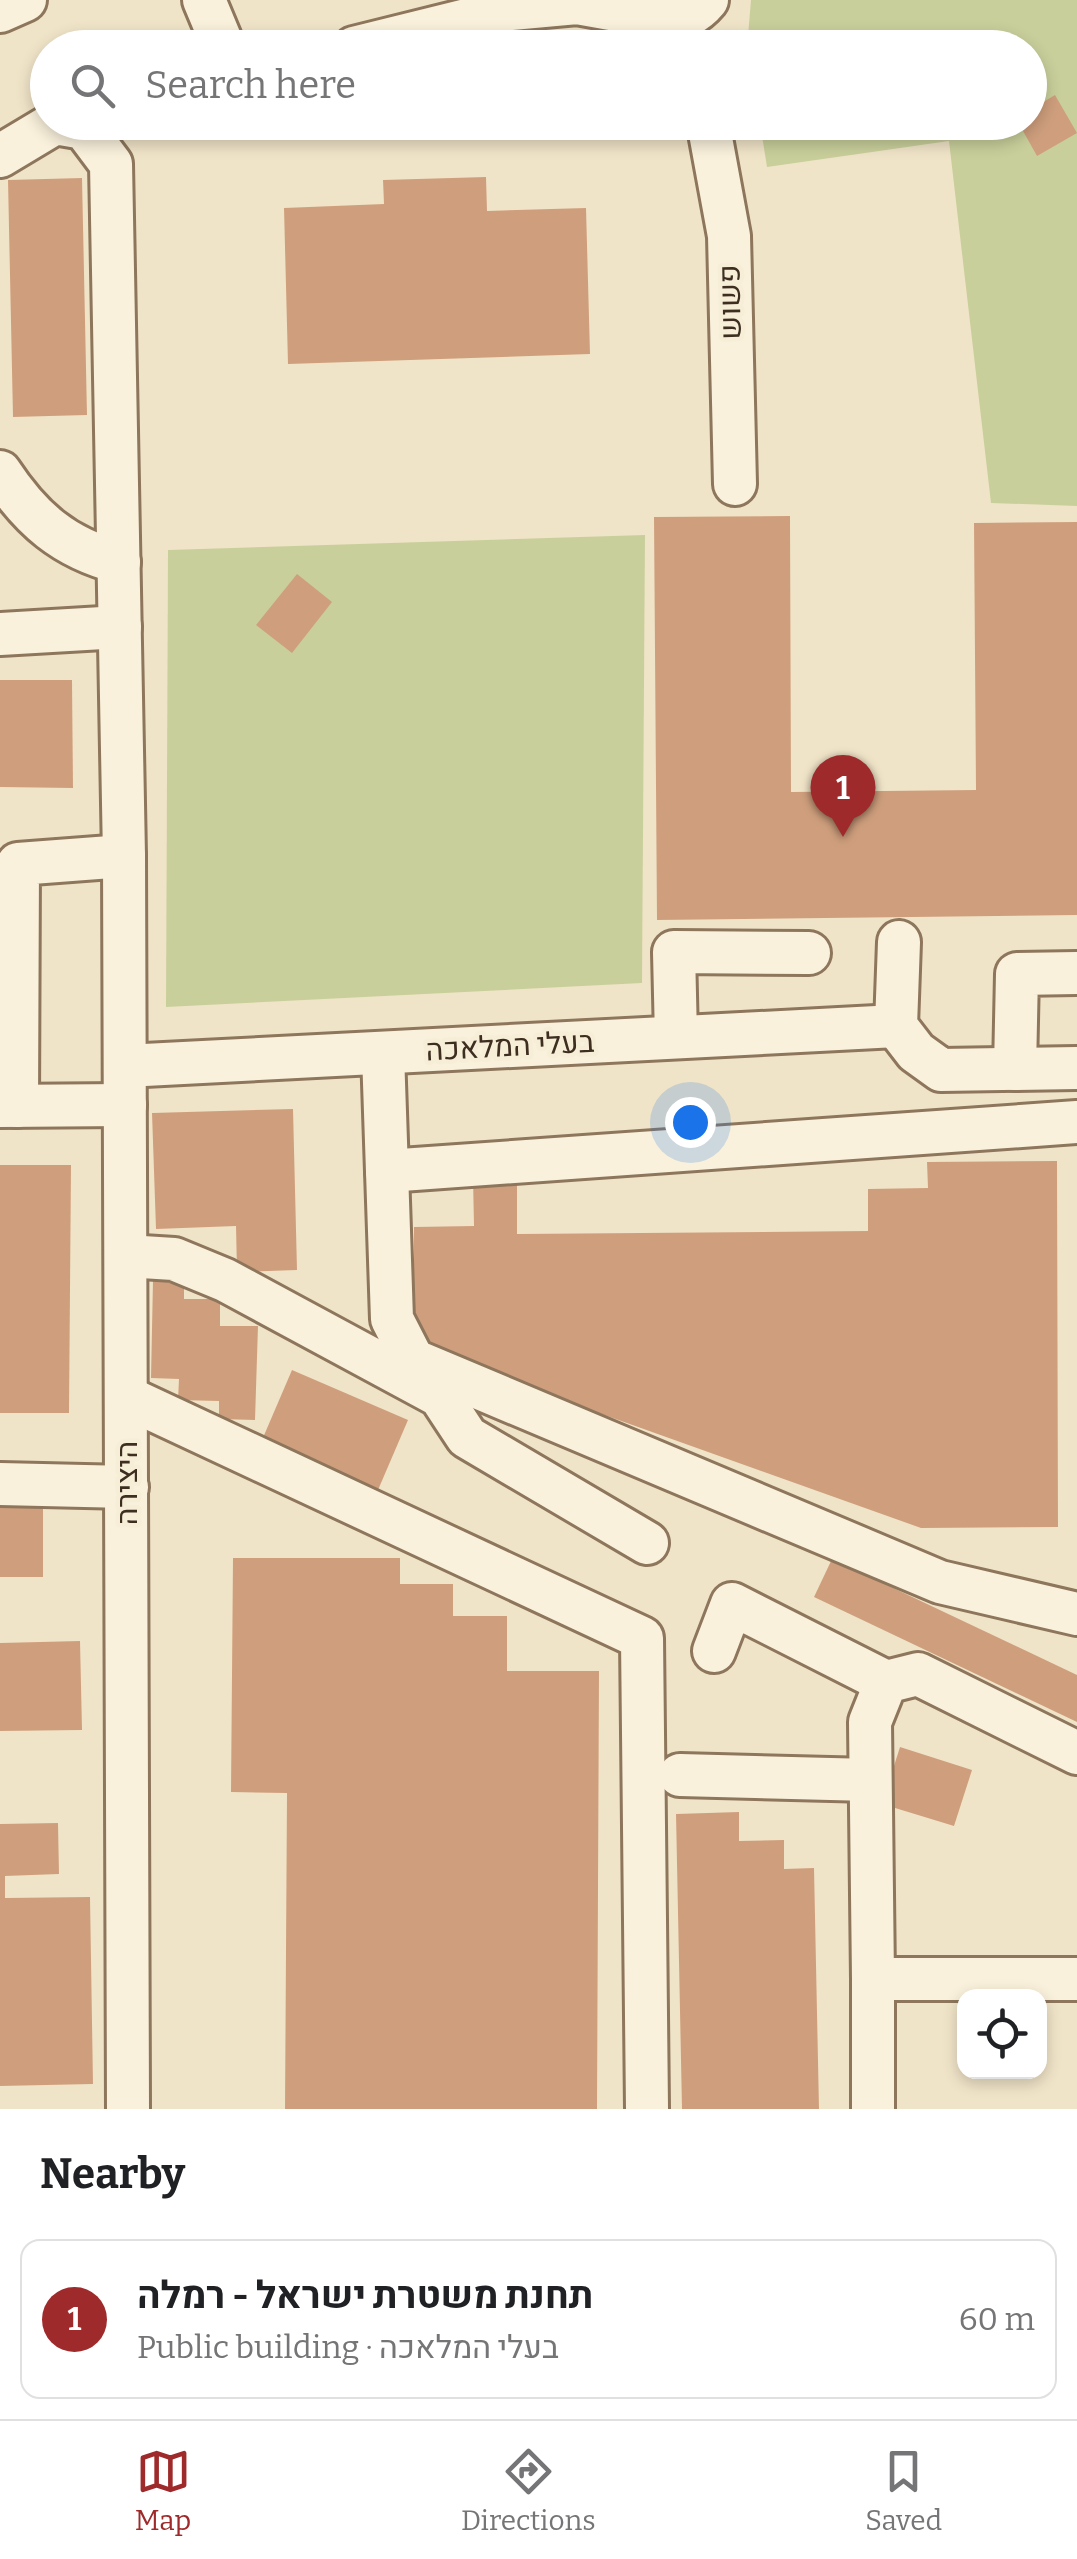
<!DOCTYPE html>
<meta charset="utf-8">
<style>
:root{--surface:#fff;--page:#f2f2f2;--text:#202124;--muted:#757577;--line:#e0e0e0;--accent:#9e2a2b}
body{margin:0;font-family:Bitter,Heebo,serif;background:var(--page);color:var(--text)}
.controls{position:absolute;right:30px;bottom:30px;display:grid;overflow:hidden;border-radius:20px;box-shadow:0 5px 15px #0003}
.controls button{width:90px;height:90px;display:grid;place-items:center;padding:0;border:0;border-bottom:2px solid var(--line);background:var(--surface);color:var(--text);font:50px sans-serif}
.you{position:absolute;left:690px;top:1122px;width:35px;height:35px;margin:-25px;border:8px solid #fff;border-radius:50%;background:#1a73e8;box-shadow:0 0 0 15px #1a73e833}
.badge{display:grid;place-items:center;width:65px;height:65px;border-radius:50%;background:var(--accent);color:#fff;font-size:32px;font-weight:700}
.pin{position:absolute;translate:-50% -82px;filter:drop-shadow(0 2px 5px #0008)}
.pin::after{content:'';position:absolute;top:52px;width:35px;height:30px;background:inherit;clip-path:polygon(0 0,100% 0,50% 100%)}
.list{margin:0;padding:0;list-style:none}
h2{display:flex;justify-content:space-between;align-items:center;height:130px;margin:0;padding:0 40px;font-size:42px}
h2 small{font-size:32px;font-weight:400;color:var(--muted)}
.list li{display:grid;grid-template-columns:65px 1fr auto;gap:30px;align-items:center;box-sizing:border-box;height:160px;margin:0 20px 20px;padding:0 20px;border:2px solid var(--line);border-radius:20px}
.list b{display:block;font-size:38px;white-space:nowrap}
.list p{margin:0;font-size:32px;white-space:nowrap;color:var(--muted)}
.list em{font-size:32px;font-style:normal;color:var(--muted)}
.icon{flex:none;width:55px;height:55px;fill:none;stroke:currentColor;stroke-width:2;stroke-linecap:round;stroke-linejoin:round}
.map{position:relative;flex:none;width:1077px;height:2109px;overflow:hidden}
.search{position:absolute;background:var(--surface);box-shadow:0 5px 15px #0003;left:30px;right:30px;top:30px;height:110px;display:flex;align-items:center;gap:25px;box-sizing:border-box;padding:0 35px;border-radius:55px;color:var(--muted);font-size:38px}
.sheet{height:310px;background:var(--surface)}
nav{display:flex;justify-content:space-around;align-items:center;box-sizing:border-box;height:140px;border-top:2px solid var(--line);background:var(--surface);font-size:28px;color:var(--muted)}
nav a{display:grid;justify-items:center;gap:5px}
nav .on{color:var(--accent)}
.map>svg:first-child{display:block}
</style>
<div class="map">
<svg width="1077" height="2109" viewBox="0 0 1077 2109">
<rect width="100%" height="100%" fill="#f0e4c8"/>
<g fill="#c9cf9b">
<path d="M751,0h326v506l-86,-3 -42,-362 -182,26 -7,-44 270,-1v-74h-283z"/>
<path d="M645,535l-3,448 -476,24 2,-457z"/>
</g>
<g fill="#cf9f7d">
<path d="M1055,95l22,38 -40,23 -19,-34h12v-12z"/>
<path d="M486,177l1,34 99,-3 4,146 -302,10 -4,-156 100,-4 -1,-24z"/>
<path d="M82,178l5,237 -74,2 -5,-237z"/>
<path d="M790,516l1,276 185,-2 -2,-267 103,-1v393l-420,5 -3,-403z"/>
<path d="M297,574l35,28 -40,51 -36,-28z"/>
<path d="M0,680h72l1,108 -73,-1z"/>
<path d="M293,1109l4,161 -60,2 -1,-46 -80,3 -4,-116z"/>
<path d="M1057,1161l1,366 -137,1 -507,-181v-120l60,-1 -1,-48h44v56l351,-3v-42l60,-1 -1,-26z"/>
<path d="M0,1165h71l-2,248h-69z"/>
<path d="M153,1280l31,1v18h36v27h38l-3,94 -36,-1v-18l-41,-1 1,-21 -28,-1z"/>
<path d="M292,1370l116,50 -30,70 -116,-50z"/>
<rect x="0" y="1506" width="43" height="71"/>
<path d="M233,1558h167v26h53v32h54v55h92l-2,438h-312l2,-316 -56,-1z"/>
<path d="M832,1559l245,116v47l-263,-125z"/>
<path d="M80,1641l2,89 -82,1v-88z"/>
<path d="M900,1747l72,23 -18,56 -72,-22z"/>
<path d="M739,1812v29l45,-1v29l30,-1 5,241h-137l-6,-295z"/>
<path d="M58,1823l1,51 -54,2v22l85,-1 3,187 -93,2v-262z"/>
</g>
<g fill="none" stroke-linecap="round" stroke-linejoin="round">
<g stroke="#8d765c" stroke-width="48">
<g id="minor">
<path d="M204,0l20,48"/>
<path d="M623,0c24,27 61,28 84,0"/>
<path d="M0,11l25,-11"/>
<path d="M354,48l157,-39 66,-6 62,11"/>
<path d="M708,122l21,114 6,248"/>
<path d="M0,156l55,-33 29,5 27,36 13,692 4,1253"/>
<path d="M0,472c31,47 64,76 119,90"/>
<path d="M0,634l120,-7"/>
<path d="M899,942l-3,84 20,26 25,18 136,-2"/>
<path d="M676,1037l-2,-85 135,1"/>
<path d="M383,1053l9,266 21,41 527,222 137,32"/>
<path d="M125,1066l771,-40"/>
<path d="M1015,1069l2,-95 60,-1"/>
<path d="M0,1106l125,-1"/>
<path d="M17,1106l1,-242 106,-8"/>
<path d="M387,1171l690,-49"/>
<path d="M126,1256l48,3 51,21 215,116 27,41 180,106"/>
<path d="M126,1397l516,241 5,471"/>
<path d="M0,1484l127,3"/>
<path d="M714,1651l18,-47 154,78"/>
<path d="M680,1775l190,5"/>
<path d="M873,1979l-3,-257 16,-40 32,-8 159,79"/>
<path d="M873,2109v-130h204"/>
</g>
</g>
<use href="#minor" stroke="#faf1dc" stroke-width="42"/>
</g>
<g text-anchor="middle" dominant-baseline="central" stroke-width="9" stroke-linejoin="round" paint-order="stroke">
<g font-size="30" fill="#3d2e20" stroke="#f7eed8">
<text transform="translate(730 302) rotate(-91)">פשוש</text>
<text transform="translate(510 1046) rotate(-3)">בעלי המלאכה</text>
<text transform="translate(127 1483) rotate(-90)">היצירה</text>
</g>
</g>
</svg>
<div class="controls">
<button><svg class="icon" aria-label="locate" viewBox="0 0 24 24"><circle cx="12" cy="12" r="6"/><path d="M12 2v4M12 18v4M2 12h4M18 12h4"/></svg></button>
</div>
<div class="you"></div>
<div class="pin badge" style="left:843px;top:837px">1</div>
<div class="search"><svg class="icon" aria-label="search" viewBox="0 0 24 24"><circle cx="10" cy="10" r="6"/><path d="M15 15l6 6"/></svg>Search here</div>
</div>
<section class="sheet">
<h2>Nearby<small></small></h2>
<ul class="list">
<li><span class="badge">1</span><div><b>תחנת משטרת ישראל - רמלה</b><p>Public building · בעלי המלאכה</p></div><em>60 m</em></li>
</ul>
</section>
<nav>
<a class="on"><svg class="icon" aria-label="map" viewBox="0 0 24 24"><path d="M3 6l6-2 6 2 6-2v14l-6 2-6-2-6 2zM9 4v14M15 6v14"/></svg>Map</a>
<a><svg class="icon" aria-label="directions" viewBox="0 0 24 24"><path d="M12 3l9 9-9 9-9-9zM9 14v-3h6M13 9l2 2-2 2"/></svg>Directions</a>
<a><svg class="icon" aria-label="saved" viewBox="0 0 24 24"><path d="M7 4h10v16l-5-4-5 4z"/></svg>Saved</a>
</nav>
